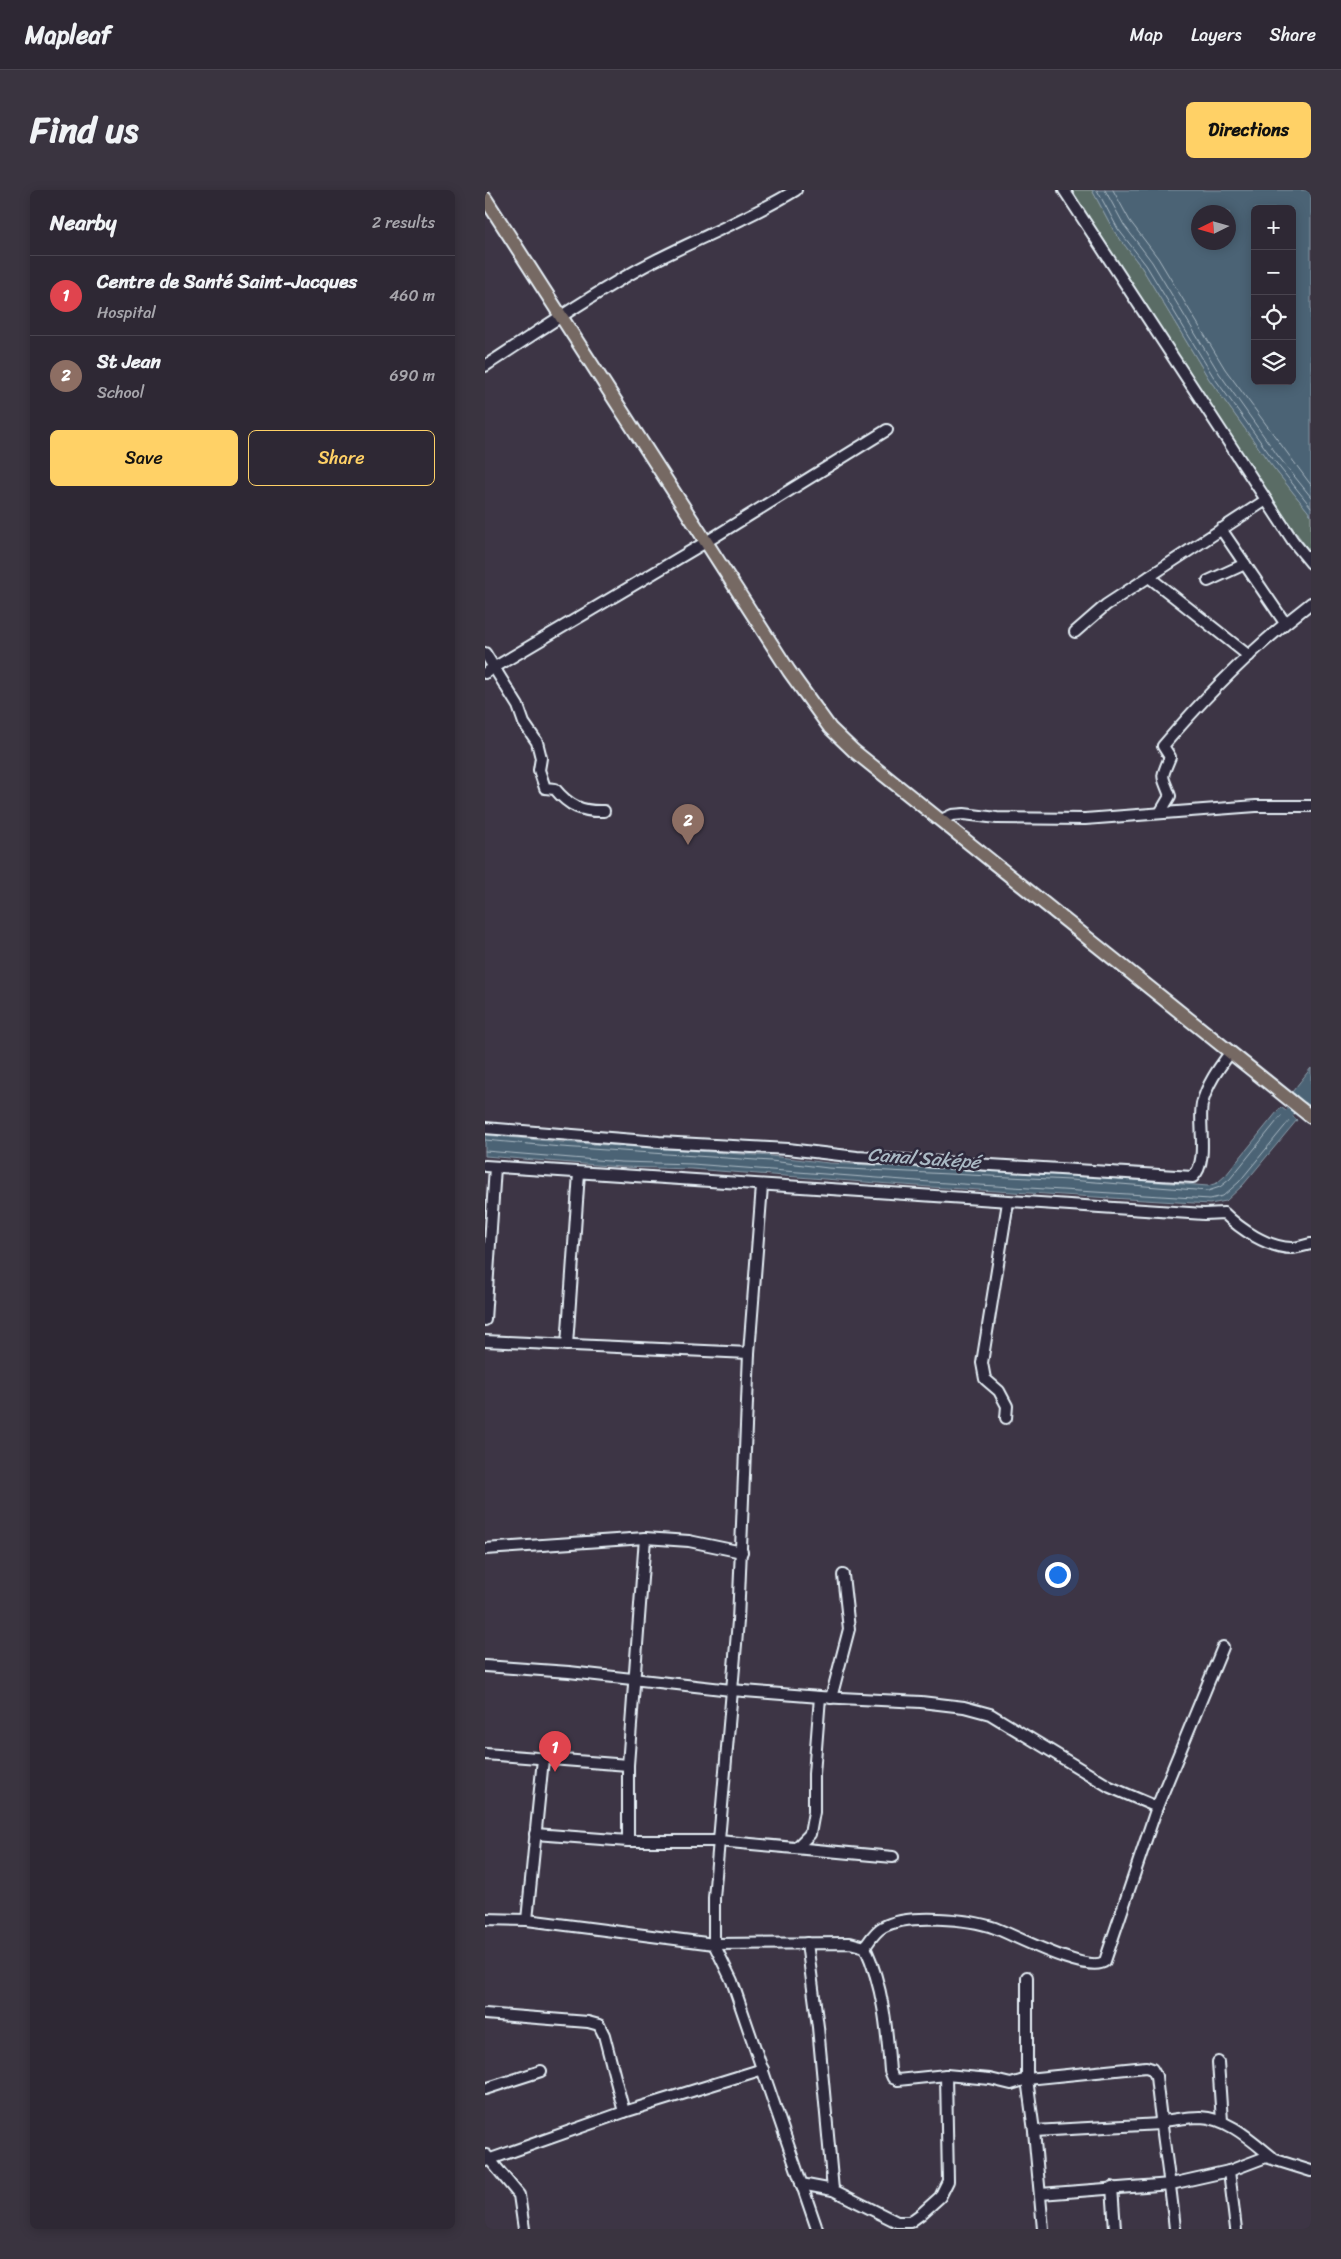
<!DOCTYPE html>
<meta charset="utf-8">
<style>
:root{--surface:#2e2834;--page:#3a3440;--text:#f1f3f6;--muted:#a7a6ac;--line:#49444f;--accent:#ffd166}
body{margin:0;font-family:Sriracha,sans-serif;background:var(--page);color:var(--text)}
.controls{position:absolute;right:15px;top:15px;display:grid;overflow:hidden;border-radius:8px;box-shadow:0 2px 12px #0003}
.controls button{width:45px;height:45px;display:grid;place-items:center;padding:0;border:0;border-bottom:1px solid var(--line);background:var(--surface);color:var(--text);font:25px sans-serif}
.compass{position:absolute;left:706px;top:15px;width:45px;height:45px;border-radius:50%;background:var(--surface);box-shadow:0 2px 12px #0003;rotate:265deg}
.you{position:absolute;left:572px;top:1384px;width:18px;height:18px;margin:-12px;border:4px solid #fff;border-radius:50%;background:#1a73e8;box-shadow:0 0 0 8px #1a73e833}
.badge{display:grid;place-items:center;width:32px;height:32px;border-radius:50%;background:var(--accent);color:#fff;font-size:16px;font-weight:700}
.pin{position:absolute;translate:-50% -41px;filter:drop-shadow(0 1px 2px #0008)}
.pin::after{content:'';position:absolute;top:26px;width:18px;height:15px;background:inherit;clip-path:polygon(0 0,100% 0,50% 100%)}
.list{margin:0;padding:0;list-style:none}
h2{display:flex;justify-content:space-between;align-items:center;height:65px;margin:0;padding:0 20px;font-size:21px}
h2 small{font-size:16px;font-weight:400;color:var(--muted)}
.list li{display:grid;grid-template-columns:32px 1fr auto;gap:15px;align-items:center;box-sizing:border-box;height:80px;padding:0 20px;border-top:1px solid var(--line)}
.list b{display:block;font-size:19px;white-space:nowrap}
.list p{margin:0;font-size:16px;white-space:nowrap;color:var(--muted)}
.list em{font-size:16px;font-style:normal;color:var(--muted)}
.actions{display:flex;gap:10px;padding:15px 20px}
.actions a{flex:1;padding:11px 0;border:1px solid var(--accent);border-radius:8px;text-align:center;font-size:18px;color:var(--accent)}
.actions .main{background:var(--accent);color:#111}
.icon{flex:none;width:28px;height:28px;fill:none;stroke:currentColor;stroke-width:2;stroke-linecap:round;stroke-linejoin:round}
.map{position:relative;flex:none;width:826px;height:2039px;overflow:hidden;border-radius:8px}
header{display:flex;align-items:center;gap:30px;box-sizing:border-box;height:70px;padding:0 25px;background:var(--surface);border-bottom:1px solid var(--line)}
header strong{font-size:24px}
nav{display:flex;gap:28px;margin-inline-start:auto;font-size:18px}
.intro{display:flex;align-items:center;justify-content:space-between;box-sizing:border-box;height:120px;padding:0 30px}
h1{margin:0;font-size:35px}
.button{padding:12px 22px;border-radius:8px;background:var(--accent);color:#111;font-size:18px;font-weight:700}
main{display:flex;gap:30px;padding:0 30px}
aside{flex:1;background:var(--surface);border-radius:8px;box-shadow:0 2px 12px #0003}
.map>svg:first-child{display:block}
</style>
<header>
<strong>Mapleaf</strong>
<nav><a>Map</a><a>Layers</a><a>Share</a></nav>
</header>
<div class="intro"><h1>Find us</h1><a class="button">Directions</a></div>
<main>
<aside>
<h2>Nearby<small>2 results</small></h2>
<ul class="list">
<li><span class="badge" style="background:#e0444e">1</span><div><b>Centre de Santé Saint-Jacques</b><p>Hospital</p></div><em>460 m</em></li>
<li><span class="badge" style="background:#8d6e63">2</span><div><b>St Jean</b><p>School</p></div><em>690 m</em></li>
</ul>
<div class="actions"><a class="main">Save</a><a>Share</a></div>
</aside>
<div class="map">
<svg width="826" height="2039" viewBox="0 0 826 2039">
<rect width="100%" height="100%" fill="#3d3545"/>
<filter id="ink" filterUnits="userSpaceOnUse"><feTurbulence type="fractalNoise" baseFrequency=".02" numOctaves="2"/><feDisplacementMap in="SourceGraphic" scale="10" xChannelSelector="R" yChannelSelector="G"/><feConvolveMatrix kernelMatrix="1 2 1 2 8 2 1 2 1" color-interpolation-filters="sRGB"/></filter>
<g filter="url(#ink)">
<path fill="#5a6c65" stroke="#a1aeae" d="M587,0h20l22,41 28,37 67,111 60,83 42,53v38l-38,-52 -84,-127z"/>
<g fill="#4c6475" stroke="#8a9ca9" fill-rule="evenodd">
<path d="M607,0h219v325l-42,-53 -60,-83 -67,-111 -28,-37zM770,19h37v172h-37zM714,22h30v30h-30z"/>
<path d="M826,878v35l-2,2 -17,-13z"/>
<path d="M796,917l16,13 -54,65 -17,16 -16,3 -280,-17 -238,-18 -71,-2 -136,-11v-21l76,7 210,14 58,7 242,12 137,11 9,-3 9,-8z"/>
</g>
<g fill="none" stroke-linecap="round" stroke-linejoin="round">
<g stroke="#aab9c4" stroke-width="1">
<path d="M612,0l21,39 28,36 67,111 60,83 38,48"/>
<path d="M620,0l19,35 28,37 67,111 59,83 33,41"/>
<path d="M628,0l17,31 28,37 67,111 86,116"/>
<path d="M0,950l76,7 210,14 57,7 242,12 138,11 12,-4 10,-8 51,-63 3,-1 5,6 -50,61 -16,14 -13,3 -280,-17 -238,-18 -71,-2 -136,-11"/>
</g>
<path stroke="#4c6475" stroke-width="9" d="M797,932l29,-34"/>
<g stroke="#e8f1f8" stroke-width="14">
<g id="minor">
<path d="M579,0l229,351 18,22"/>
<path d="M0,176c51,-33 101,-68 154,-97 51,-28 107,-48 157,-79"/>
<path d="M736,339l64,94"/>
<path d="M664,387l100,79"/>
<path d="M723,391l37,-17"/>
<path d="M590,442l31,-27 160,-105"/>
<path d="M0,463l33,53 6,17 13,19 4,16 -2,12 6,18 10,1c14,17 27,23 49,22"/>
<path d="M0,483l221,-131 181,-112"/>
<path d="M675,623l10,-17c-8,-23 -10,-15 0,-39l-7,-11c44,-52 93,-101 148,-143"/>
<path d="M456,630l11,-5 12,-1 33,4 88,1 171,-13h55"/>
<path d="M0,938l174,14 129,7 69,8 336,20c16,-16 5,-51 9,-73 5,-20 16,-35 28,-51"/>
<path d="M0,976l719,48 20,-1c16,16 44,35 68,35 6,0 13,-3 19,-4"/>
<path d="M277,996l-13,167 -11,268 -24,277v46l18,37 85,248"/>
<path d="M0,1130l10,-153"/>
<path d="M0,1151l264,12"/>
<path d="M82,1155l12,-172"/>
<path d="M521,1228l1,-12 -8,-15 -14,-12 -3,-16 26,-161"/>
<path d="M0,1359l160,-11 44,3 53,11"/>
<path d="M0,1476l84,6 162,18 89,7 101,5 43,5 26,7 120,73 47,20"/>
<path d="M346,1508l18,-69 -6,-54"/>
<path d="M0,1564l143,11"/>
<path d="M50,1644l93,7h91l174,16"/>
<path d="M143,1651v-76l17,-227"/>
<path d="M312,1657l13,-13 4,-22v-38l6,-77"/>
<path d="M0,1729l42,1 187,24 136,-1 15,4c18,39 22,82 25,124l3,7 5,2 48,-5 44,4 21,5 16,-5 119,-12 6,2 4,7c5,51 14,102 19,153"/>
<path d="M42,1730l16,-161"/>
<path d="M322,1753l11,84 15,163"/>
<path d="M380,1757c5,-7 10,-16 18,-20 24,-14 87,-8 112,1 19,7 94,47 110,33l52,-154 66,-160"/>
<path d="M542,1787v102l7,52 9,98"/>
<path d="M0,1824l103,8 11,3 5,10 20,77"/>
<path d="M733,1872l4,59"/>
<path d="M0,1899l56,-18"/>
<path d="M675,1931c13,-1 27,-4 40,-4 28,1 51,23 72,40"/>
<path d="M549,1941l126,-7"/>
<path d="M1,1965l33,40 5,34"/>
<path d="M0,1971l139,-49 139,-43"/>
<path d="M744,1981l7,58"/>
<path d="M316,1994l32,6 64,32h13l11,-8 19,-17 8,-16 -2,-106"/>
<path d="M627,1997l3,42"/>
<path d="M555,2004l131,-10 58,-13 37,-14 45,14"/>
</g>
</g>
<g stroke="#e8f1f8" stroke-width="16">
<path id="major" d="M0,8l304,473 41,57 24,23 457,366"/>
</g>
<use href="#minor" stroke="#2f2a3d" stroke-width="10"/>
<use href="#major" stroke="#766964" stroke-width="12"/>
</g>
</g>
<g text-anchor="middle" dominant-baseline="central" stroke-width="5" stroke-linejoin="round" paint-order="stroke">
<g font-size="19" font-style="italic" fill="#aab9c4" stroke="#2f2a3d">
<text transform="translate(439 968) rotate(4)">Canal Saképé</text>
</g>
</g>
</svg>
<div class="controls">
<button>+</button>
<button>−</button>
<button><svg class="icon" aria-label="locate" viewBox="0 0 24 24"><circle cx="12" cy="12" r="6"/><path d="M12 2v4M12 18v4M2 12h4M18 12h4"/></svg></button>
<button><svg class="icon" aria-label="layers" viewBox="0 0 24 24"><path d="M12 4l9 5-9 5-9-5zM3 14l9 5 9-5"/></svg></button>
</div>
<svg class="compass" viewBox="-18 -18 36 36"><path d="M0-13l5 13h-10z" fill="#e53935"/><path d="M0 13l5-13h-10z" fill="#a7a6ac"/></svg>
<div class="you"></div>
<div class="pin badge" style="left:70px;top:1582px;background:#e0444e">1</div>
<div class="pin badge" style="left:203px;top:655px;background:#8d6e63">2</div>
</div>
</main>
